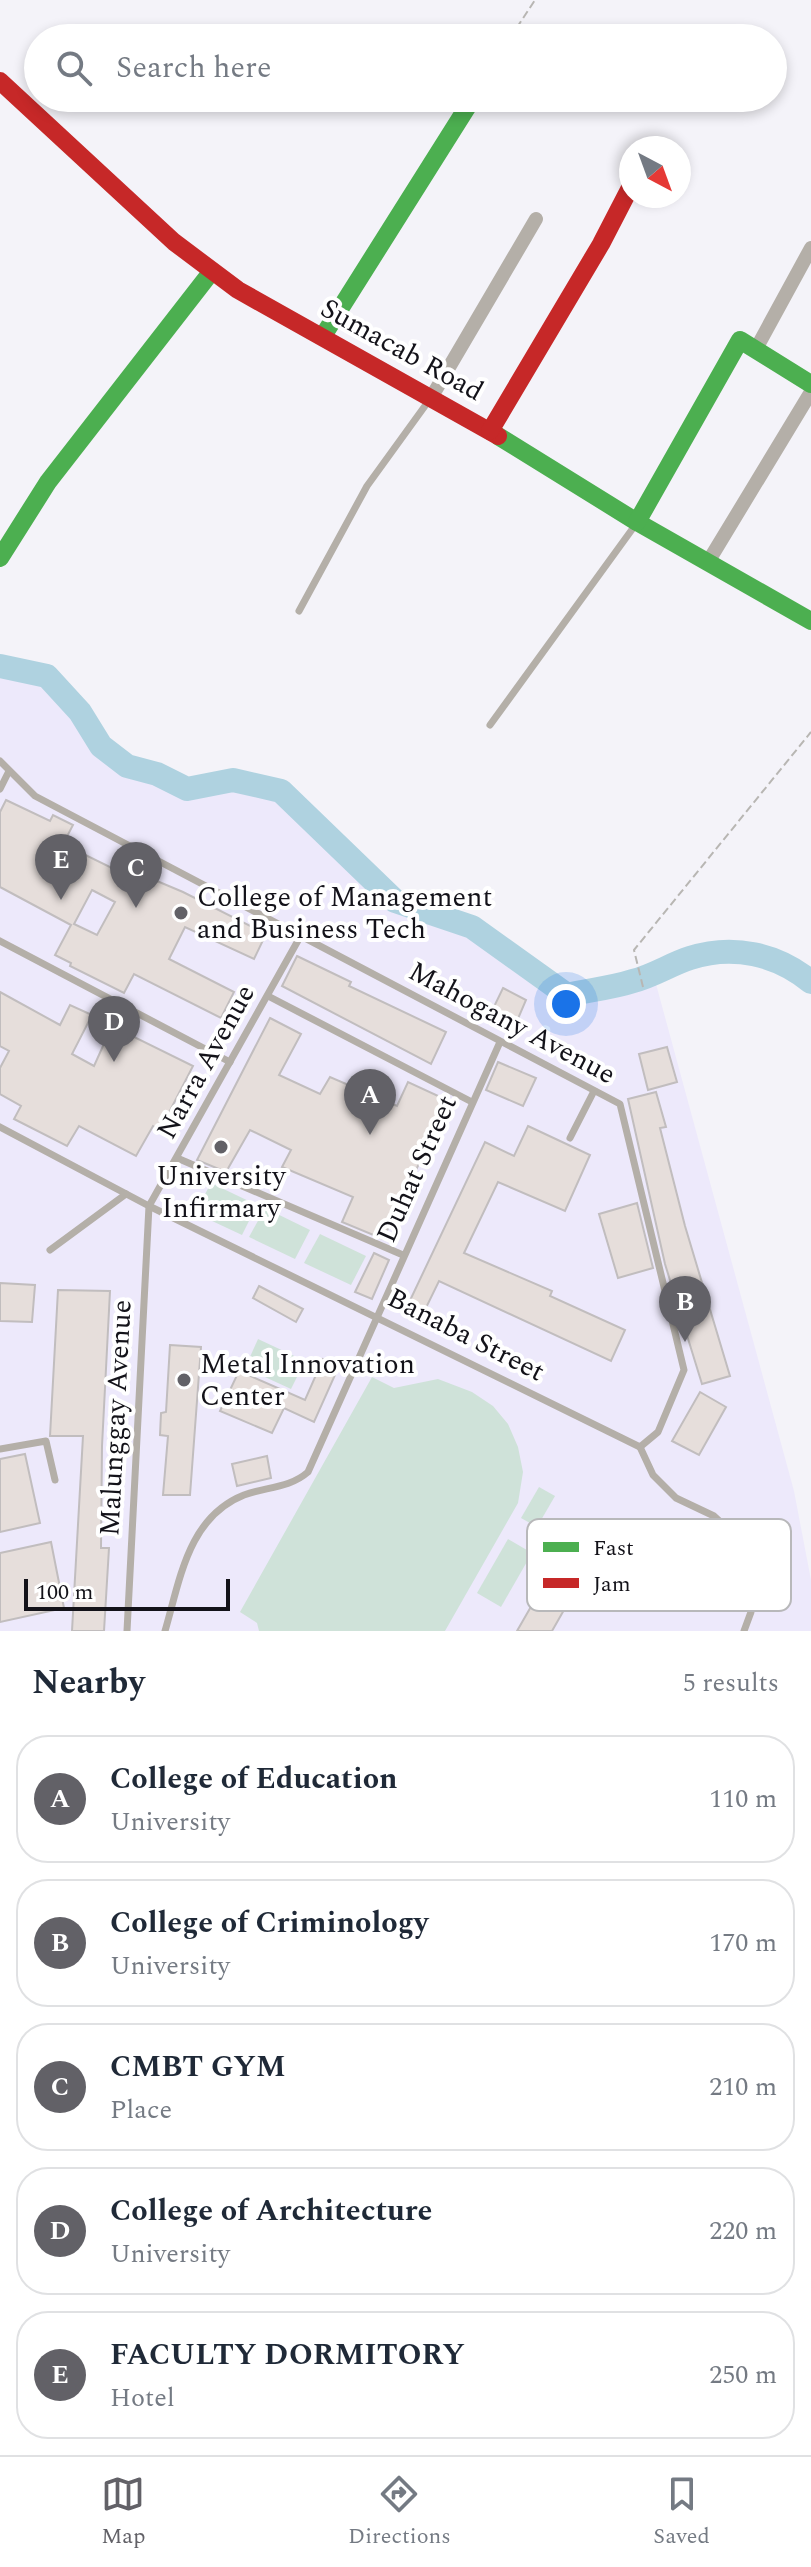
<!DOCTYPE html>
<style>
:root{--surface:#fff;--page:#f6f6f7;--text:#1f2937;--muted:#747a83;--line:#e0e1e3;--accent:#626167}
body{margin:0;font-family:Spectral,serif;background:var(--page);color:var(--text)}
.compass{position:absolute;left:619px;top:136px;width:72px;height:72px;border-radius:50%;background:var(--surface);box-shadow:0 4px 12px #0003;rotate:139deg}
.scale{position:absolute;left:24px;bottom:20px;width:206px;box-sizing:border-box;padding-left:8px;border:4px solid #131219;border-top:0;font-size:22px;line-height:28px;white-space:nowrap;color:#131219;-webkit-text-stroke:6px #fff;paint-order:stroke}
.you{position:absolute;left:566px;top:1004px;width:28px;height:28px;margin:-20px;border:6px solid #fff;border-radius:50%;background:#1a73e8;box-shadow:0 0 0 12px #1a73e833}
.badge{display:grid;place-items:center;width:52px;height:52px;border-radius:50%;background:var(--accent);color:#fff;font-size:26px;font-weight:700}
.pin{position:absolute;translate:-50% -66px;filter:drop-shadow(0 2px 4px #0008)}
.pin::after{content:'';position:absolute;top:42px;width:28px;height:24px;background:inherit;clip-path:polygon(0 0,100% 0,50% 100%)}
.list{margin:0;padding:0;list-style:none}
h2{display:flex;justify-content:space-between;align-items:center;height:104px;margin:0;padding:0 32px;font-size:34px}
h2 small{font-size:26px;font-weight:400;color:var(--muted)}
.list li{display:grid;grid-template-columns:52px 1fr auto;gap:24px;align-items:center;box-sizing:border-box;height:128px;margin:0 16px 16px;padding:0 16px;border:2px solid var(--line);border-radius:32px}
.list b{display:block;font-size:30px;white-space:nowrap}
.list p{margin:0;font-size:26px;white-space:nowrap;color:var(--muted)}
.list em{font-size:26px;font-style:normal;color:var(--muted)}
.icon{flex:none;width:44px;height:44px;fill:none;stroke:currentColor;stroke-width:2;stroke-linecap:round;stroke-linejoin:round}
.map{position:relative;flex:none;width:811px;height:1631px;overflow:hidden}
.search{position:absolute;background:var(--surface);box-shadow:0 4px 12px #0003;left:24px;right:24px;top:24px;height:88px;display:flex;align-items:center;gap:20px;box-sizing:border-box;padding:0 28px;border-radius:44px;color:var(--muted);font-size:30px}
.sheet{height:824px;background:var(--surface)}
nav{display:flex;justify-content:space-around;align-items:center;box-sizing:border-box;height:112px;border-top:2px solid var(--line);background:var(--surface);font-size:22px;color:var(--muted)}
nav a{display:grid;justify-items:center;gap:4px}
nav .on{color:var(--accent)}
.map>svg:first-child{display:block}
</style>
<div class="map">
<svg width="811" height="1631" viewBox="0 0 811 1631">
<rect width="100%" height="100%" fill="#f4f3f9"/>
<path fill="#ede9fb" d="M0,666l47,10 33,36 21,34 26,20 30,8 30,15 46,-9 48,11 114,109 77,27 95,68 66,-13 20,-9 141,518 17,89v51h-811z"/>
<g fill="#cfe2d9">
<path d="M211,1183l46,22 -15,30 -47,-22z"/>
<path d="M265,1208l45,22 -15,29 -46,-22z"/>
<path d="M320,1234l46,22 -15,29 -47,-22z"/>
<path d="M258,1339l47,22 -14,28 -46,-21z"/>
<path d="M372,1377l22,11 44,-9 34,13 21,14 15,18 10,23 5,25 -5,31 -73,128h-186l-2,-8 -17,-11z"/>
<path d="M539,1487l16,9 -18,31 -16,-9z"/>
<path d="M508,1539l24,14 -31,54 -24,-14z"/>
</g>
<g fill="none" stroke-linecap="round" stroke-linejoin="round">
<path stroke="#afd2e0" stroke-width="24" d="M0,666l47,10 33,36 21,34 26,20 30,8 30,15 46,-9 48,11 114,110 77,26 95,68c21,-5 45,-7 66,-14 20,-5 38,-17 57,-23 43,-14 87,-4 121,24"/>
</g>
<g fill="#e6dedb" stroke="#c1bdbe" stroke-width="2" fill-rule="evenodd">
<path d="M6,800l44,21 3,-6 20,10 -10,19 65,32 3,-6 52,22 83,42 -12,25 -69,-32 -16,32 65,33 -13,26 -87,-44 -10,19 -54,-27 1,-3 -16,-8 16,-30 -71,-38v-75zM92,890l23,12 -18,33 -23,-11z"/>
<path d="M297,956l54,26 -2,4 97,46 -15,32 -149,-78z"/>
<path d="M503,988l23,12 -12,28 -25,-11z"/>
<path d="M0,992l60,33 10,-20 22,10 -20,39 22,12 18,-40 81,40 -33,64 -7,-4 -17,30 -57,-30 -12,20 -53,-27 7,-13 -21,-12v-26l9,-17 -9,-5z"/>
<path d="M270,1018l31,16 -22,41 41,19 10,-17 67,29 11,-24 41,19 -66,138 -41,-17 11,-25 -71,-30 9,-17 -41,-20 -24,42 -29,-12z"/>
<path d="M667,1047l10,35 -29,8 -9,-36z"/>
<path d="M498,1062l38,16 -13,28 -37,-16z"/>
<path d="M656,1092l10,35 -6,1 25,98 45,150 -28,8 -37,-120 -37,-165z"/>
<path d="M528,1126l62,29 -25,56 -67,-29 -34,71 88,38 -2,5 75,34 -14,31 -172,-80 -18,37 -16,-7 80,-169 29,14z"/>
<path d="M637,1203l16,65 -35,10 -19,-64z"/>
<path d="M374,1253l15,7 -17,39 -17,-7z"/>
<path d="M0,1283l35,2 -3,37 -32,-1z"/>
<path d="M259,1286l44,23 -7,13 -43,-24z"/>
<path d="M58,1290l52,1 -8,155 -1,102h8l-5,83h-32l11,-195h-33z"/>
<path d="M170,1345l31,2 -11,148h-27l5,-59 -8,-1 1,-22 5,-1z"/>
<path d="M323,1359l16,7 -25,56 -30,-14 -12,25 -52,-22 19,-40 66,29z"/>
<path d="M700,1392l26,15 -27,48 -27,-14z"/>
<path d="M25,1454l15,69 -40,9v-73z"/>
<path d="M267,1456l4,22 -34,8 -5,-22z"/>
<path d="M575,1530l26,15 -49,86h-35z"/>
<path d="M51,1542l13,66 -64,14v-69z"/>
</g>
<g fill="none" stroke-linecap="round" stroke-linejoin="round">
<g stroke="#b8b6b3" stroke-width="2" stroke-dasharray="8 4" stroke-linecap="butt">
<path d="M510,38l25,-38"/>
<path d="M643,987l-9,-37 177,-218"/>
</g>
<g stroke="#b4afa8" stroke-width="7">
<path d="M299,611l68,-125 63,-87"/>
<path d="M490,725l146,-201"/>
<path d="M0,761l35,35 585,308 64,266 -26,62 -18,15 -491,-241 -149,-79"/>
<path d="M0,789l9,-18"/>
<path d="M0,941l230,121"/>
<path d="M268,996l202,105"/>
<path d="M570,1138l24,-47"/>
<path d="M177,1158l226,97"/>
<path d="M50,1250l76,-56"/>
<path d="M640,1447l13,28 23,23 38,18 14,13 23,83 -7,19"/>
<path d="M0,1449l46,-8 9,39"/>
<path d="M127,1631l22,-425 151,-269"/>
<path d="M165,1631c15,-51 23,-114 79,-136 22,-8 46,-7 64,-23l192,-430"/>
</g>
<g stroke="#b4afa8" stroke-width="14">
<path d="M756,349l55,-101"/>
<path d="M431,398l105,-179"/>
<path d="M708,562l103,-170"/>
</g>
<g stroke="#4caf50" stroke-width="18">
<path d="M323,336l150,-238"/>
<path d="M498,436l139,86 174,99"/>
<path d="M637,522l103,-182 71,44"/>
<path d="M0,558l48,-76 164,-211"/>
</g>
<g stroke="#c62828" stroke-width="18">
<path d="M0,81l174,161 64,48 260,146"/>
<path d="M490,431l111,-187 30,-58"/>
</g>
</g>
<g fill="#626167" stroke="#fff" stroke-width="3">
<circle cx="181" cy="913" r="8"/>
<circle cx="221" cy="1147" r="8"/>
<circle cx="184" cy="1380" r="8"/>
</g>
<g text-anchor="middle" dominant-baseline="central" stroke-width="8" stroke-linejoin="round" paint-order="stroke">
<g font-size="28" fill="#131219" stroke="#fff">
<text transform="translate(402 350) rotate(29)">Sumacab Road</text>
<text transform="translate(512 1023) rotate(28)">Mahogany Avenue</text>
<text transform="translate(206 1062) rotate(-61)">Narra Avenue</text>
<text transform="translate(417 1169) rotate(-66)">Duhat Street</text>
<text transform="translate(466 1335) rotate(27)">Banaba Street</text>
<text transform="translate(116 1418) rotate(-87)">Malunggay Avenue</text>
</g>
<g font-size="28" fill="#131219" stroke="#fff" text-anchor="start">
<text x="197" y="897">College of Management<tspan x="197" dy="32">and Business Tech</tspan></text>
<text x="221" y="1176" text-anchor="middle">University<tspan x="221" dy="32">Infirmary</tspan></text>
<text x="200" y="1364">Metal Innovation<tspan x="200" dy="32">Center</tspan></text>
</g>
</g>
<rect x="527" y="1519" width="264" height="92" rx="12" fill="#fff" stroke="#b8b8ba" stroke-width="2"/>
<rect x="543" y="1542" width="36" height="10" fill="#4caf50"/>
<rect x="543" y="1578" width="36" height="10" fill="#c62828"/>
<g font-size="22" fill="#131219">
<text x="593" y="1555">Fast</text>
<text x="593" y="1591">Jam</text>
</g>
</svg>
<svg class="compass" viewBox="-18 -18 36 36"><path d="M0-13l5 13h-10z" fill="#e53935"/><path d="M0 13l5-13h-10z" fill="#747a83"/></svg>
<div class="scale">100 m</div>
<div class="you"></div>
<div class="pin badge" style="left:370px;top:1135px">A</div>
<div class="pin badge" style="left:685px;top:1342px">B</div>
<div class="pin badge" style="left:136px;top:908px">C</div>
<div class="pin badge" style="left:114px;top:1062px">D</div>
<div class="pin badge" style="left:61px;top:900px">E</div>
<div class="search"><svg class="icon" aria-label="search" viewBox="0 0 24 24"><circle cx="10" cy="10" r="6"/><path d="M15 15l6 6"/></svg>Search here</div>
</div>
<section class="sheet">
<h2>Nearby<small>5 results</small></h2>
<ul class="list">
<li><span class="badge">A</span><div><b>College of Education</b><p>University</p></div><em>110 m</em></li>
<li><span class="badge">B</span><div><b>College of Criminology</b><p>University</p></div><em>170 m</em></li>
<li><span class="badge">C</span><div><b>CMBT GYM</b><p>Place</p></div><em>210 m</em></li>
<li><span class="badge">D</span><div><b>College of Architecture</b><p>University</p></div><em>220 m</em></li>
<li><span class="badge">E</span><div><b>FACULTY DORMITORY</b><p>Hotel</p></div><em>250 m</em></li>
</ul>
</section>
<nav>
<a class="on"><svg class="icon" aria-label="map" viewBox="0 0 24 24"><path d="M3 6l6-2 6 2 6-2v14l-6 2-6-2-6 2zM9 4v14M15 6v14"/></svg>Map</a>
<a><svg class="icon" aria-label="directions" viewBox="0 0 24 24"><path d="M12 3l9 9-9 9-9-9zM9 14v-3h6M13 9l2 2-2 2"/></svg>Directions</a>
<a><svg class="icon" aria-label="saved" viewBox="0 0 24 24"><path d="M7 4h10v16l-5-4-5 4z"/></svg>Saved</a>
</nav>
